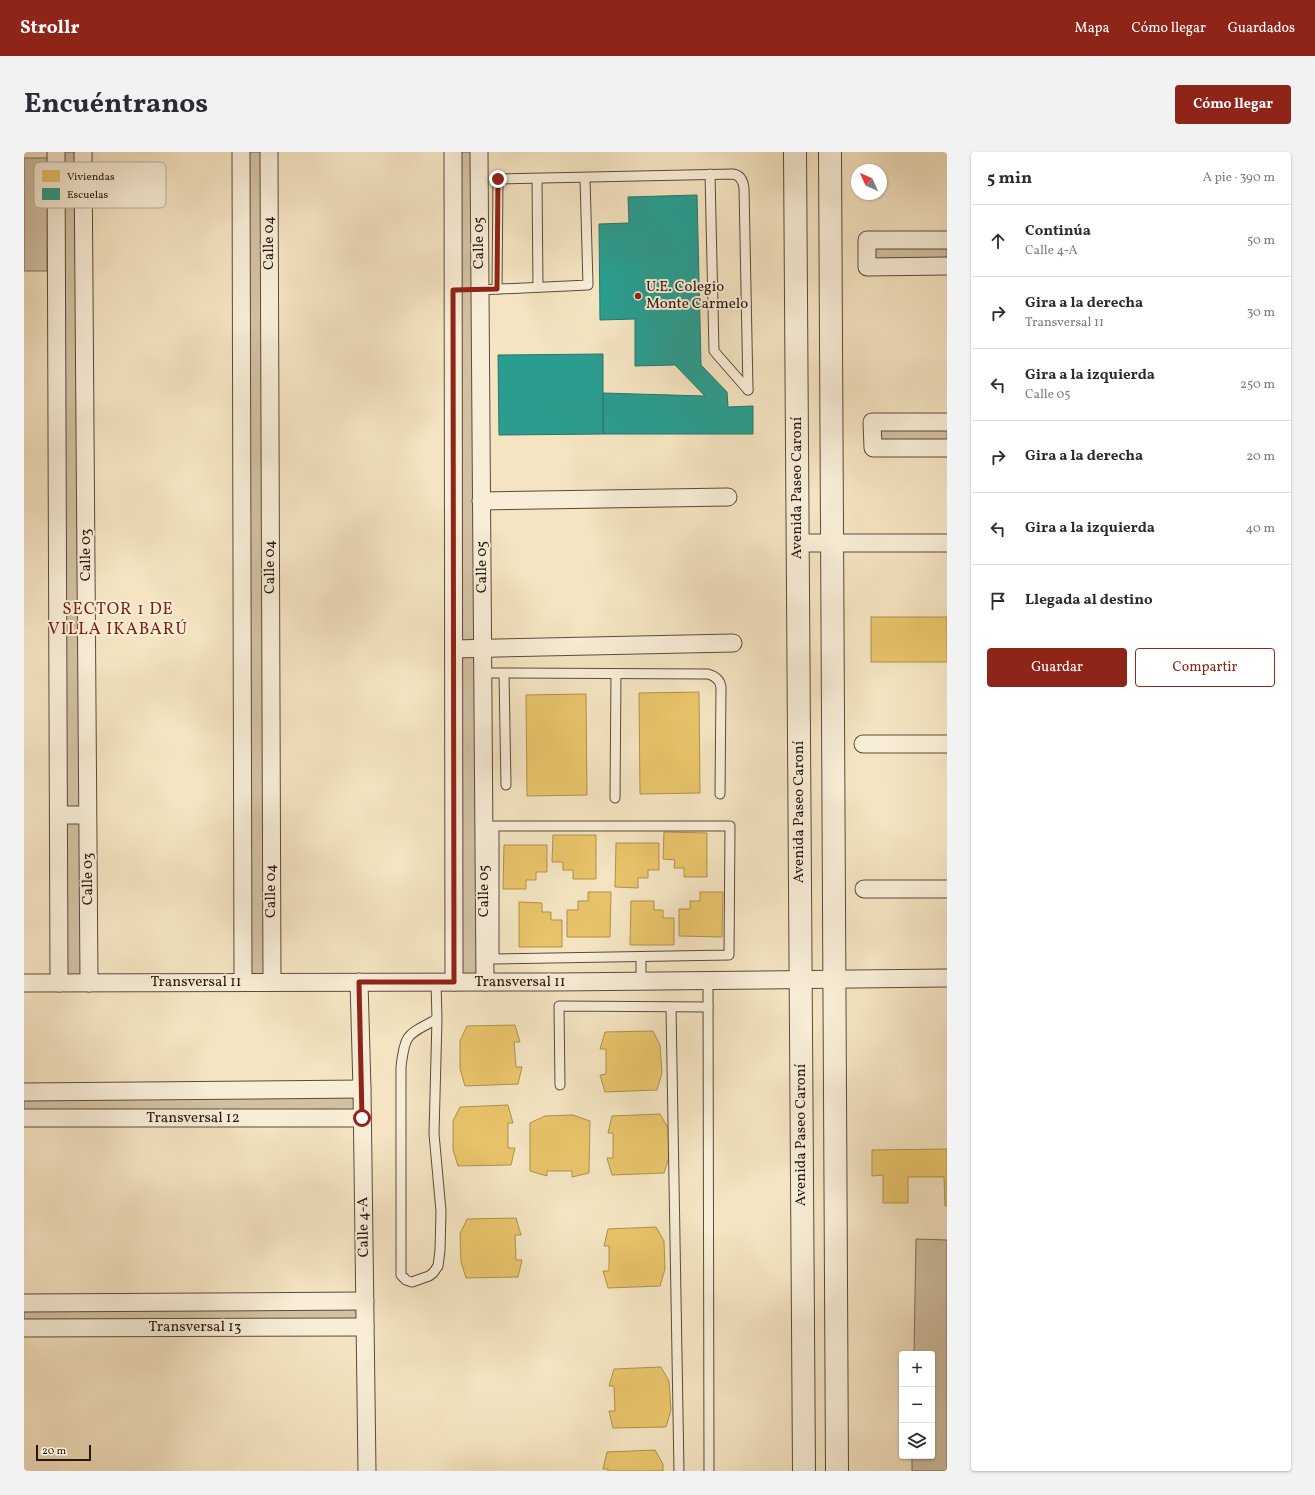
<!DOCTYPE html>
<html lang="es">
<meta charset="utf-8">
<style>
:root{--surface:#fff;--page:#f2f2f3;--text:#2b2b33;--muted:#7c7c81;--line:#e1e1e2;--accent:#8f2418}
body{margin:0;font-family:Vollkorn,serif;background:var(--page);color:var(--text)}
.controls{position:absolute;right:12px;bottom:12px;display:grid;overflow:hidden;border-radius:4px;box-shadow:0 1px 3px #0004}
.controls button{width:36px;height:36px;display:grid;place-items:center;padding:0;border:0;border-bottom:1px solid var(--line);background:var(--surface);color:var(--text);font:20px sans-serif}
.compass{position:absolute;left:827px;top:12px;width:36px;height:36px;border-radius:50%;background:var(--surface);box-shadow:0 1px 3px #0004;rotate:315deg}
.scale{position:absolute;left:12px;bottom:10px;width:55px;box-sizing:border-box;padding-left:4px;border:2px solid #291710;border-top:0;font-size:11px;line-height:14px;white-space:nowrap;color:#291710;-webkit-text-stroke:3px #f8edd7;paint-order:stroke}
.stop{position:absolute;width:12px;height:12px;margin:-9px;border:3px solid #8f2418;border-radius:50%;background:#fff}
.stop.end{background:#8f2418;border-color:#fff;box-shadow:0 1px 4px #0008}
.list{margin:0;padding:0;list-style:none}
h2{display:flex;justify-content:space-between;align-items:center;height:52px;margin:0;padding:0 16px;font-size:17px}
h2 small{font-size:13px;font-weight:400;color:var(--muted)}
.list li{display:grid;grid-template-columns:26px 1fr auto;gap:12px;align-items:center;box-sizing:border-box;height:72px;padding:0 16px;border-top:1px solid var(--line)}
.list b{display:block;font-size:15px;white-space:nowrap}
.list p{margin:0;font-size:13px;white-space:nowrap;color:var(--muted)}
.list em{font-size:13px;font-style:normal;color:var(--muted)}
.actions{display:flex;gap:8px;padding:12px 16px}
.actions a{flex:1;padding:9px 0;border:1px solid var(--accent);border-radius:4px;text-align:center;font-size:14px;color:var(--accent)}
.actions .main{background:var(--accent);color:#fff}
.icon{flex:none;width:22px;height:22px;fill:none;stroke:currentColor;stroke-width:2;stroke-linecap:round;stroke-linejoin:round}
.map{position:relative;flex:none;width:923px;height:1319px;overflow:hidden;border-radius:4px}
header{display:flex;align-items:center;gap:24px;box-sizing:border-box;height:56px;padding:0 20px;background:var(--accent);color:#fff}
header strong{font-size:19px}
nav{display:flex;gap:22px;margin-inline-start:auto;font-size:14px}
.intro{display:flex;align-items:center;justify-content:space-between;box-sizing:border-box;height:96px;padding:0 24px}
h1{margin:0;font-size:28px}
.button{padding:10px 18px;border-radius:4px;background:var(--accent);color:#fff;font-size:14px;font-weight:700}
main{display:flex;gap:24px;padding:0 24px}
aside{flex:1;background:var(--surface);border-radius:4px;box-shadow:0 1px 3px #0004}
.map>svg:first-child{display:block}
</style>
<header>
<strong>Strollr</strong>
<nav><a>Mapa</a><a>Cómo llegar</a><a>Guardados</a></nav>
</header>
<div class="intro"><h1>Encuéntranos</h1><a class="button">Cómo llegar</a></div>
<main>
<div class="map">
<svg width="923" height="1319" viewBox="0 0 923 1319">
<rect width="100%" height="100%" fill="#f4e4c1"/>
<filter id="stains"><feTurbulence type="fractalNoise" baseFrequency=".005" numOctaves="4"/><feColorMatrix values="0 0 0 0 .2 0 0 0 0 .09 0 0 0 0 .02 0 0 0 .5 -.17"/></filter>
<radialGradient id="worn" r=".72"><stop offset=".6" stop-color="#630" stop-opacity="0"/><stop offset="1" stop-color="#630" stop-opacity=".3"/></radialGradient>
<g fill="#d1c1a3" stroke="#7d6c5a">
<path d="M33,0h26l6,831h-29z"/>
<path d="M217,0h27l3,830h-27z"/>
<path d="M429,0h26l6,830h-31z"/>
<path d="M0,6h24l-1,113h-23z"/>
<path d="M843,88h80v26l-80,1z"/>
<path d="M848,270h75v26h-74z"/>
<path d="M339,938v27l-339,1v-26z"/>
<path d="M892,1087l31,1v231h-35v-15h20v-102h-18z"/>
<path d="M341,1149l1,25 -342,2v-25z"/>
</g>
<g fill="#e9c46a" stroke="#af904f">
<rect x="847" y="465" width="76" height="45"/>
<path d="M675,540l1,101 -60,1 -1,-101z"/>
<path d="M562,542l1,101 -60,1 -1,-101z"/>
<path d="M640,680l43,1v44h-23v-9h-10l1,-8 -12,-1z"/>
<path d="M529,683h43v44h-23v-9h-10v-8h-11z"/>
<path d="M592,691h43v27h-11v8h-10v10l-23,-1z"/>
<path d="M480,693h43v27h-11v8h-10v9h-23z"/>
<path d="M564,740h23l-1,45h-43v-27h11v-9h10z"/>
<path d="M676,740h23l-1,45 -43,-1v-27h11v-8h10z"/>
<path d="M607,749h23v9h9v8h11v27h-44z"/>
<path d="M495,750l23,1v9h9v8h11v27h-43z"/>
<path d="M491,873l5,17h-6l2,25h6l-4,17 -53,2 -5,-17v-28l7,-15z"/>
<path d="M629,879l7,14 2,28 -5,17 -52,2 -5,-17 6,-1v-25h-6l5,-17z"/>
<path d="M484,953l5,18h-5v25h7l-4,17 -53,1 -5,-16v-29l7,-14z"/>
<path d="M636,962l8,14 1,29 -5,16 -52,2 -5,-17h6v-25h-5l4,-17z"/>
<path d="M549,963l17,6 -1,52 -17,4v-6h-25v5l-17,-5v-48l15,-7z"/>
<path d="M923,997v57h-2l-1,-29h-36v26h-25v-28l-11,1v-26z"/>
<path d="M492,1066l5,17h-6l1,25h6l-4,17 -52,1 -5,-16 -1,-28 7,-15z"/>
<path d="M632,1075l8,14 1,28 -5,17 -52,2 -5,-17h6v-25h-5l4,-17z"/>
<path d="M637,1215l8,14 2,29 -5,17 -53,1 -4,-17h6l-1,-25h-5l5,-17z"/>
<path d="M631,1298l8,14v7h-55v-2h-5l4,-17z"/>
</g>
<g fill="#2a9d8f" stroke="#2a7569">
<path d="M673,43l4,170 26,27 1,15 25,-1v28h-150v-41l102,3 -30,-31 -40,1v-47l-35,1 -1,-96 30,-1 -1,-26z"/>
<path d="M579,202v80l-104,1 -1,-80z"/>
</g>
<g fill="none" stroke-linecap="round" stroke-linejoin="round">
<g stroke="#5c4a3c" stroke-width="11">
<g id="service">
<path d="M686,22l4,177 34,39"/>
<path d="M513,27l1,108"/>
<path d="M473,137l1,-110 235,-5c7,1 10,6 11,14l4,202"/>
<path d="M456,138l108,-5 -3,-107"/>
<path d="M459,521l225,1c7,2 12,6 13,13l-1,107"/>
<path d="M480,522l2,111"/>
<path d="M591,646l1,-124"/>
<path d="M470,674h236l-1,129 -235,4z"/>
<path d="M617,805v24"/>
<path d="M684,828l1,491"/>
<path d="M412,830l1,37 -3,115 7,77 -1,39 -2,16 -5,7 -4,3 -17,6 -6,-2 -5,-5v-208c4,-35 7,-32 36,-48"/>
<path d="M647,855l8,464"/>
<path d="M536,933l-1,-79 149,1"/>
</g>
</g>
<g stroke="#5c4a3c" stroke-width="19">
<g id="minor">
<path d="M32,0l3,831"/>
<path d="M59,0l6,831"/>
<path d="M217,0l2,830"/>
<path d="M245,0l3,830"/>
<path d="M429,0l1,830"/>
<path d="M455,0l6,830"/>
<path d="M923,88h-80v27l80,-1"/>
<path d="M923,270h-75l1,26h74"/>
<path d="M457,349l247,-4"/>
<path d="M773,391h150"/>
<path d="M430,497l279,-6"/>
<path d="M839,592h84"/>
<path d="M35,663h28"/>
<path d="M840,737h83"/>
<path d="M335,830l3,107 5,382"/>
<path d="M0,831l533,-1 390,-4"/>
<path d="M0,940l338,-3"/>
<path d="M0,966h338"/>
<path d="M0,1151l341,-2"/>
<path d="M0,1176l341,-1"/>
</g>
</g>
<g stroke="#5c4a3c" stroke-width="24">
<g id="tertiary">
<path d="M771,0l9,1319"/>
<path d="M806,0l7,1319"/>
</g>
</g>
<use href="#service" stroke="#f8edd7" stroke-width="9"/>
<use href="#minor" stroke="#f8edd7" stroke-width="17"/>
<use href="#tertiary" stroke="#f8edd7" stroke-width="22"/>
</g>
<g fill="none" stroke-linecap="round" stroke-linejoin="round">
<path stroke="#8f2418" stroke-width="5" d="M338,966l-3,-136h95l-1,-692 44,-1 1,-110"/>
</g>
<circle fill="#8f2418" stroke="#f8edd7" stroke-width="1.5" cx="614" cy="144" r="4"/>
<g text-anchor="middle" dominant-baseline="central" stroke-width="4" stroke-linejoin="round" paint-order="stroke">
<g font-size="15" fill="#291710" stroke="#f8edd7">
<text transform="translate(245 91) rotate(-90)">Calle 04</text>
<text transform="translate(455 91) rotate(-90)">Calle 05</text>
<text transform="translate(773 336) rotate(-90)">Avenida Paseo Caroní</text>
<text transform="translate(62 403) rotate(-90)">Calle 03</text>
<text transform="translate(246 415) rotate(-90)">Calle 04</text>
<text transform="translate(458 415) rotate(-90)">Calle 05</text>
<text transform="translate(775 660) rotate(-90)">Avenida Paseo Caroní</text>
<text transform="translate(64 727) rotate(-90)">Calle 03</text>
<text transform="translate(247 739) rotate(-90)">Calle 04</text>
<text transform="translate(460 739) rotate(-90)">Calle 05</text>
<text x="172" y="830">Transversal 11</text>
<text x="496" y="830">Transversal 11</text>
<text x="169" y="966">Transversal 12</text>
<text transform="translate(777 983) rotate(-90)">Avenida Paseo Caroní</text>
<text transform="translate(340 1075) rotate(-91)">Calle 4-A</text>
<text x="171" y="1175">Transversal 13</text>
</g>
<g font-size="15" fill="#291710" stroke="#f8edd7" text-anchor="start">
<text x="622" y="135">U.E. Colegio<tspan x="622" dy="17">Monte Carmelo</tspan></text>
</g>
<g font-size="17" letter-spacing="1" fill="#7a1f14" stroke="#f8edd7">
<text x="94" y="457">SECTOR 1 DE<tspan x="94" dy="20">VILLA IKABARÚ</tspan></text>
</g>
</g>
<rect x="10" y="10" width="132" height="46" rx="6" fill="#f8edd7" stroke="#baad9b" stroke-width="1"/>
<rect x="18" y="18" width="18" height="12" fill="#e9c46a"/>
<rect x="18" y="36" width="18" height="12" fill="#2a9d8f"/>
<g font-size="11" fill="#291710">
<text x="43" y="28">Viviendas</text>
<text x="43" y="46">Escuelas</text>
</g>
<rect width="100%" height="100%" filter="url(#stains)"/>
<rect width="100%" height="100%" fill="url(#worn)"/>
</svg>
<div class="controls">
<button>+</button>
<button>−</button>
<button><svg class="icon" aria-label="layers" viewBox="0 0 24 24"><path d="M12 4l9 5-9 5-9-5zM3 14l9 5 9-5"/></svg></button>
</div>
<svg class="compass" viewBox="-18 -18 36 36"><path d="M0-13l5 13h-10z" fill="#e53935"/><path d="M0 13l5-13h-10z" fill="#7c7c81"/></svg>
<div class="scale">20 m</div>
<div class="stop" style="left:338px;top:966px"></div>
<div class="stop end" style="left:474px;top:27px"></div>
</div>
<aside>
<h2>5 min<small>A pie · 390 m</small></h2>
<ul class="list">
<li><svg class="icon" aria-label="ahead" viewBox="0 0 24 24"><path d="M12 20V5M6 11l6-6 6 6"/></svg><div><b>Continúa</b><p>Calle 4-A</p></div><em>50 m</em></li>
<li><svg class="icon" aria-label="right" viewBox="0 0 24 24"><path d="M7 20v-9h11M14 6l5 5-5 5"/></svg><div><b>Gira a la derecha</b><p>Transversal 11</p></div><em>30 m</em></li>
<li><svg class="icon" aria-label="left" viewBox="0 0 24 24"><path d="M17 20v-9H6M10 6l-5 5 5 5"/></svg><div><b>Gira a la izquierda</b><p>Calle 05</p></div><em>250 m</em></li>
<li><svg class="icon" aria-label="right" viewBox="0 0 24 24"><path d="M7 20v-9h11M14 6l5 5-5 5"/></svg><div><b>Gira a la derecha</b></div><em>20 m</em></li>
<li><svg class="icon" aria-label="left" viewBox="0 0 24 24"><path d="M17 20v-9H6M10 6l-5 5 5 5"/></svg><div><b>Gira a la izquierda</b></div><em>40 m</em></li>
<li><svg class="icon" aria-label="arrive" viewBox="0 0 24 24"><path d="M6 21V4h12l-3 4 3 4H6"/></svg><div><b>Llegada al destino</b></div></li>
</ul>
<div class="actions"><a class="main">Guardar</a><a>Compartir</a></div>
</aside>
</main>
